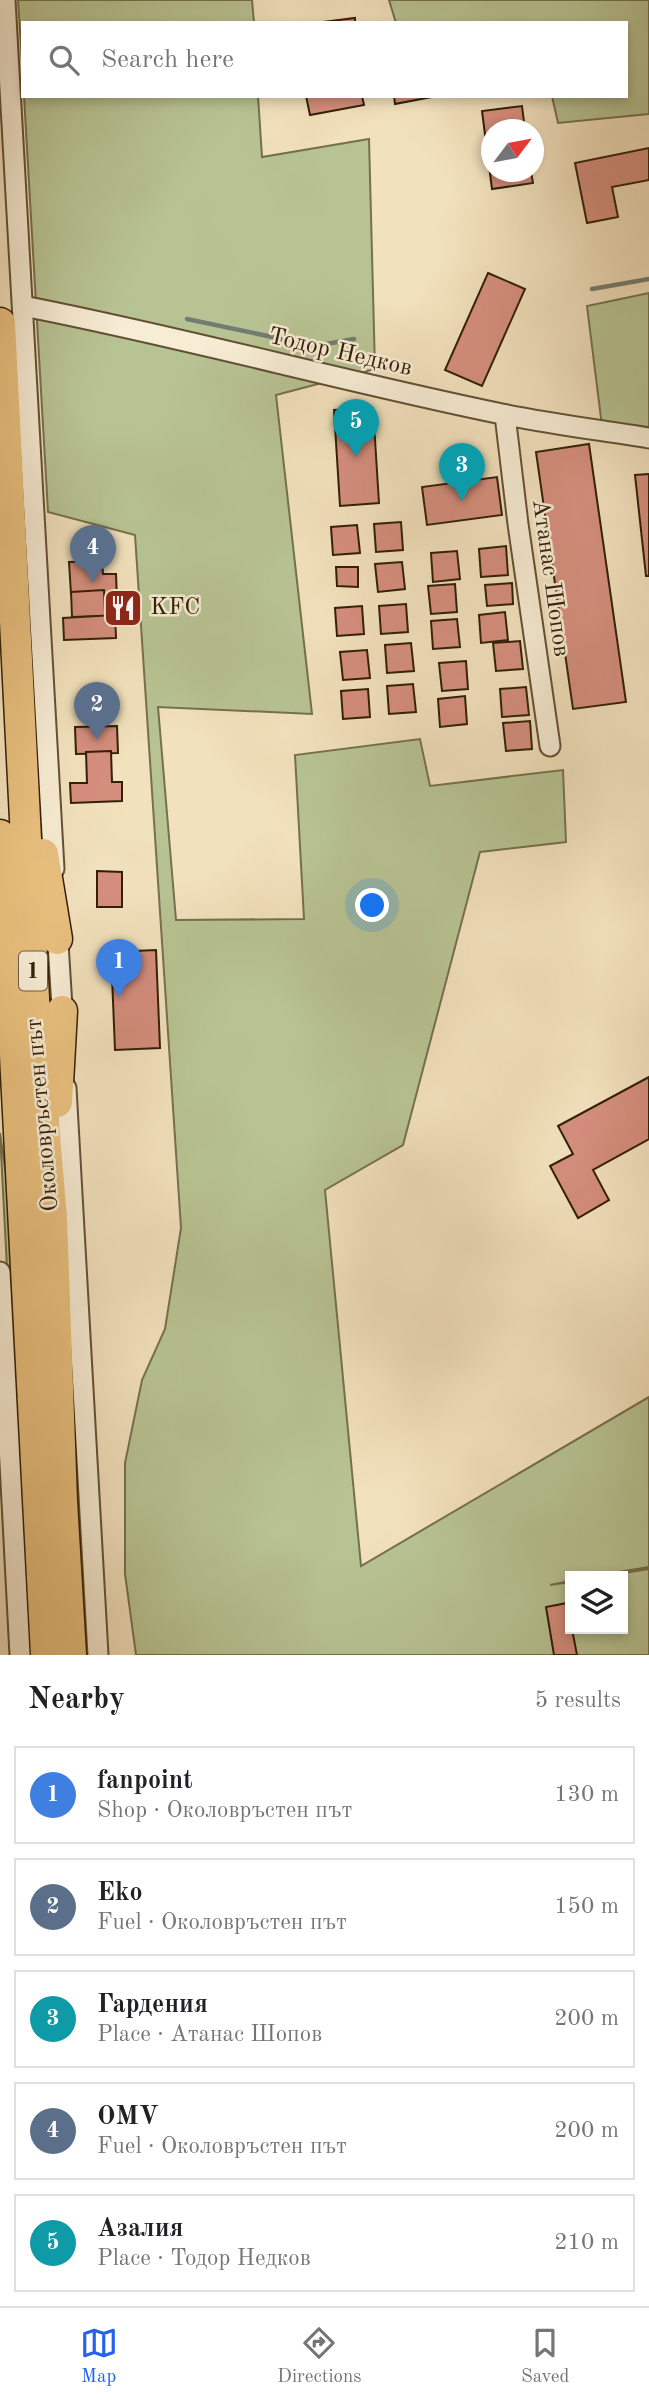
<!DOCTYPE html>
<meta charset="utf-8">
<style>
:root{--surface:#fff;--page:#f2f2f2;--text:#202124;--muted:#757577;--line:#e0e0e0;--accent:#2563eb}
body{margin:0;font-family:"Old Standard TT",serif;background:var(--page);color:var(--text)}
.controls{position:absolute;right:21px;bottom:21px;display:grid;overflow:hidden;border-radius:0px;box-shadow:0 4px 10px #0003}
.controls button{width:63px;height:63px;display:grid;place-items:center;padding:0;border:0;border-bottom:2px solid var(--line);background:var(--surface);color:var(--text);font:35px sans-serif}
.compass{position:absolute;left:481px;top:119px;width:63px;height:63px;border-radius:50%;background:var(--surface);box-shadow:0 4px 10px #0003;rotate:58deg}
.you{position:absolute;left:373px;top:906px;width:24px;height:24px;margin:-18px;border:5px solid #fff;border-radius:50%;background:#1a73e8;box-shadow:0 0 0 10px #1a73e833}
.badge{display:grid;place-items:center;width:46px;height:46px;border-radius:50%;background:var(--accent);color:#fff;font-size:23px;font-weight:700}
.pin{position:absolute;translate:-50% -58px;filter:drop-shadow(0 2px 4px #0008)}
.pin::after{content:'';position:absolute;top:37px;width:24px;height:21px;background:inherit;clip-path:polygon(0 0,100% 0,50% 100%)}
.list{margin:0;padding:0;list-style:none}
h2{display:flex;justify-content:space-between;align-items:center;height:91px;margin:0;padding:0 28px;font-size:30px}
h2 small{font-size:23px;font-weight:400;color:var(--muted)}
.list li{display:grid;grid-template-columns:46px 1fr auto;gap:21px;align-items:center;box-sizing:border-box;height:98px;margin:0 14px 14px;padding:0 14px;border:2px solid var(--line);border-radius:0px}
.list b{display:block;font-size:26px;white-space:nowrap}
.list p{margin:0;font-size:23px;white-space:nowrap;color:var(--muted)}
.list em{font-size:23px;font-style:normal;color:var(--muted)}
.icon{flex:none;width:38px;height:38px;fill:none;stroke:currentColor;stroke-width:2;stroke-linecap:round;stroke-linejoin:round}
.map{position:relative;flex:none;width:649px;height:1655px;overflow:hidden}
.search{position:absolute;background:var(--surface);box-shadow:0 4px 10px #0003;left:21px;right:21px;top:21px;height:77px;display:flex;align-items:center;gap:18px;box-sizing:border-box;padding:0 24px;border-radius:0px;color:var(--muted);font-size:26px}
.sheet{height:651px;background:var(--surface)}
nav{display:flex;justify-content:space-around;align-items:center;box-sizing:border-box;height:98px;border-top:2px solid var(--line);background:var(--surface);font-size:19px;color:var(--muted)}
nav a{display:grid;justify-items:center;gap:4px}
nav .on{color:var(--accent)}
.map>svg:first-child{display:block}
</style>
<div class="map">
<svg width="649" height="1655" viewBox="0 0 649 1655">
<rect width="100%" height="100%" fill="#f2e1bd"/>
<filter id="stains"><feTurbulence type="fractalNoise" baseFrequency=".00286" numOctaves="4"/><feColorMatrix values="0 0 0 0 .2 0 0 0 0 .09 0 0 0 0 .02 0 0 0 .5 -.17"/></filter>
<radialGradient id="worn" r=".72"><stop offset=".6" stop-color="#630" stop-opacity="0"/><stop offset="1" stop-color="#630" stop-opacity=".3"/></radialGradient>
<g fill="#b8c393" stroke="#75714d" stroke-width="2">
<path d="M18,0h234l2,23h-231v53z"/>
<path d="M389,0h260v114l-91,9 -6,-27h74v-73h-230z"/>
<path d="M24,96h234l4,61 107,-18 6,230 -99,26 36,319 -154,-7 18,213 128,-1 -9,-164 125,-16 10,47 133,-16 3,72 -86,10 -77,293 -78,45 36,376 288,-169v170l-55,9h-24v5l-20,4 20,-3v47h53v-53h-18l44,-7v86h-513l-11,-81v-111l17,-83 23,-51 16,-101 -46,-693 -87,-23z"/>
<path d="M649,293v140l-47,-7 -15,-120z"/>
<path d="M0,1133l10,69 23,453h-6z"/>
</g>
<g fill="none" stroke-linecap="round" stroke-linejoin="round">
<g stroke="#727d71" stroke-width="4.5">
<path d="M592,289l57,-10"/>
<path d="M187,319l128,27 39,-7"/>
</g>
</g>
<g fill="#d58e7d" stroke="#321f07" stroke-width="2">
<path d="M355,18v5h-40z"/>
<path d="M306,96h56l2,9 -54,10z"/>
<path d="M394,96h43l-42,8z"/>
<path d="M522,106l3,24h-34v42h40l2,11 -41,6 -10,-78z"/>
<path d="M649,148v32l-37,7 6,30 -31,6 -12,-60z"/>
<path d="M488,273l37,16 -43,97 -37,-16z"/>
<path d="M373,408l6,95 -39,3 -6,-96z"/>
<path d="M589,444l37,258 -53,7 -37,-257z"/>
<path d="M649,474v102h-3l-11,-101z"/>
<path d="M497,477l5,38 -75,10 -5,-38z"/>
<path d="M401,522l2,28 -27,2 -2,-28z"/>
<path d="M357,525l3,28 -27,2 -2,-28z"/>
<path d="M506,546l2,29 -27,2 -2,-28z"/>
<path d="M457,551l3,28 -27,3 -2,-29z"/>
<path d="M102,561l1,13h13l1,26 -13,1v-8l-33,1 -2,-32z"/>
<path d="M402,562l3,27 -27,3 -3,-28z"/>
<path d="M336,567h22v20l-21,-1z"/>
<path d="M512,583l1,21 -26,2 -2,-21z"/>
<path d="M455,584l2,28 -26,2 -3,-28z"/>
<path d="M104,590l1,26 -33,1 -1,-25z"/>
<path d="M133,604l1,21 -16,1 -1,-21z"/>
<path d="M406,604l2,28 -27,2 -2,-28z"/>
<path d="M362,606l2,28 -27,2 -2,-28z"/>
<path d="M505,612l3,28 -27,3 -2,-28z"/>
<path d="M115,615l1,23 -52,2 -1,-22z"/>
<path d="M457,619l3,28 -27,2 -2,-28z"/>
<path d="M520,641l3,28 -27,2 -3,-28z"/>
<path d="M411,643l3,28 -27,2 -2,-28z"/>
<path d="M367,650l3,28 -27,2 -3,-28z"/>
<path d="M466,661l2,28 -26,2 -3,-28z"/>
<path d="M413,684l3,28 -27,2 -2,-28z"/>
<path d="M526,687l3,28 -27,2 -2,-28z"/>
<path d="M368,689l2,28 -27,2 -2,-28z"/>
<path d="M465,696l2,28 -27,3 -2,-28z"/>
<path d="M530,721l2,28 -26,2 -3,-28z"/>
<path d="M117,726l1,27 -42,1 -1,-27z"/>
<path d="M111,751l1,31h10v19l-51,2 -1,-20h17l-1,-31z"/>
<path d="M97,871l25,1v35h-25z"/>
<path d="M156,950l4,98 -45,2 -4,-98z"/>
<path d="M649,1077v62l-56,31 16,30 -31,18 -28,-52 23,-12 -15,-28z"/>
<path d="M567,1603l10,52h-23l-8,-48z"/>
</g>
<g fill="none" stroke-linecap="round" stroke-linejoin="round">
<g stroke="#625034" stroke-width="23">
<g id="minor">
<path d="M5,0l49,869"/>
<path d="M23,306c160,31 318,75 479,108 48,10 98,16 147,24"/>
<path d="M505,415l13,109 32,222"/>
<path d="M57,927l6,96"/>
<path d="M66,1088l32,567"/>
<path d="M0,1272l20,383"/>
</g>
</g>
<g stroke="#321f07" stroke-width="33">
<g id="highway">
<path d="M0,323l35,695 17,200 10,283 9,154"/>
<path d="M0,835l9,104 37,716"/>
<path d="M43,854l14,85"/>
<path d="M57,1102l5,-91"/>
</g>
</g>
<use href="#minor" stroke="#f7ecd4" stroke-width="19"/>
<use href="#highway" stroke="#e9c07e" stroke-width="30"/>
</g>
<defs>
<g id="restaurant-square" transform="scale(2.0125)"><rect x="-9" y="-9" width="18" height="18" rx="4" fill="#8f2418" stroke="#f7ecd4"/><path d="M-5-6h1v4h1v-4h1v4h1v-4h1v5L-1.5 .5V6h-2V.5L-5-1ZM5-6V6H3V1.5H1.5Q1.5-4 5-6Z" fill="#fff"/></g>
</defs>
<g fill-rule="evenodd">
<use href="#restaurant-square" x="123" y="608"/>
</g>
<g text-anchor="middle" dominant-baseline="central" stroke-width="5" stroke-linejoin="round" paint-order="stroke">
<rect fill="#f7ecd4" stroke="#6d5c44" stroke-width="2" x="19" y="951.5" width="28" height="39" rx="5"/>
<g font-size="23" font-weight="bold" fill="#321f07">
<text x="33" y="971">1</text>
</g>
<g font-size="24" fill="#321f07" stroke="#f7ecd4">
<text transform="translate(340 353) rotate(13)">Тодор Недков</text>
<text transform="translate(550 578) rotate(82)">Атанас Шопов</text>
<text transform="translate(43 1115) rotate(-95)">Околовръстен път</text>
</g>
<g font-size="24" fill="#321f07" stroke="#f7ecd4" text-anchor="start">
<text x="150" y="608">KFC</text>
</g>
</g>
<rect width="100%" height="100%" filter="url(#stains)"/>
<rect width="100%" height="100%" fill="url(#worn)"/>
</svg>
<div class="controls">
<button><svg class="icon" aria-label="layers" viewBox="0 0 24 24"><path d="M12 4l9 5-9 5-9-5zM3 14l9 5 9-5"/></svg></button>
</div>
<svg class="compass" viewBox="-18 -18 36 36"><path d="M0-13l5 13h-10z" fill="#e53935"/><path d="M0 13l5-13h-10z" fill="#757577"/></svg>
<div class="you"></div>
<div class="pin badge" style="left:119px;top:997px;background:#3f7fe0">1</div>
<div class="pin badge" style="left:97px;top:740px;background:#5c6f8a">2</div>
<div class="pin badge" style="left:462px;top:501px;background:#0f9aa8">3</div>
<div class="pin badge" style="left:93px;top:583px;background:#5c6f8a">4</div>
<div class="pin badge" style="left:356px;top:457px;background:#0f9aa8">5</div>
<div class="search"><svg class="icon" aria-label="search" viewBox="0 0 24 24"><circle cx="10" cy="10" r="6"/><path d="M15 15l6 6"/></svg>Search here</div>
</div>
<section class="sheet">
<h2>Nearby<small>5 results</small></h2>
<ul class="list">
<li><span class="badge" style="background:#3f7fe0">1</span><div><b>fanpoint</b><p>Shop · Околовръстен път</p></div><em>130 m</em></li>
<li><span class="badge" style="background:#5c6f8a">2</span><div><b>Eko</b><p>Fuel · Околовръстен път</p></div><em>150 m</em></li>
<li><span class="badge" style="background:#0f9aa8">3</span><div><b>Гардения</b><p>Place · Атанас Шопов</p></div><em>200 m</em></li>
<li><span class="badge" style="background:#5c6f8a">4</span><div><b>OMV</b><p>Fuel · Околовръстен път</p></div><em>200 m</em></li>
<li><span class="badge" style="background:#0f9aa8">5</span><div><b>Азалия</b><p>Place · Тодор Недков</p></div><em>210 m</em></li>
</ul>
</section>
<nav>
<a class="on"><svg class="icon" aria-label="map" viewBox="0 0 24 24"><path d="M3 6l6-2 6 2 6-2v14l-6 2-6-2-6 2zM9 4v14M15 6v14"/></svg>Map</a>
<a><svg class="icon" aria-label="directions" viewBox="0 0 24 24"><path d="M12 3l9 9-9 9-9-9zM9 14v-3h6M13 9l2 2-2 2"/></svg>Directions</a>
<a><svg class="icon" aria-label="saved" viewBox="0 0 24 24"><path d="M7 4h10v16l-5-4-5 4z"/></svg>Saved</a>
</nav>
